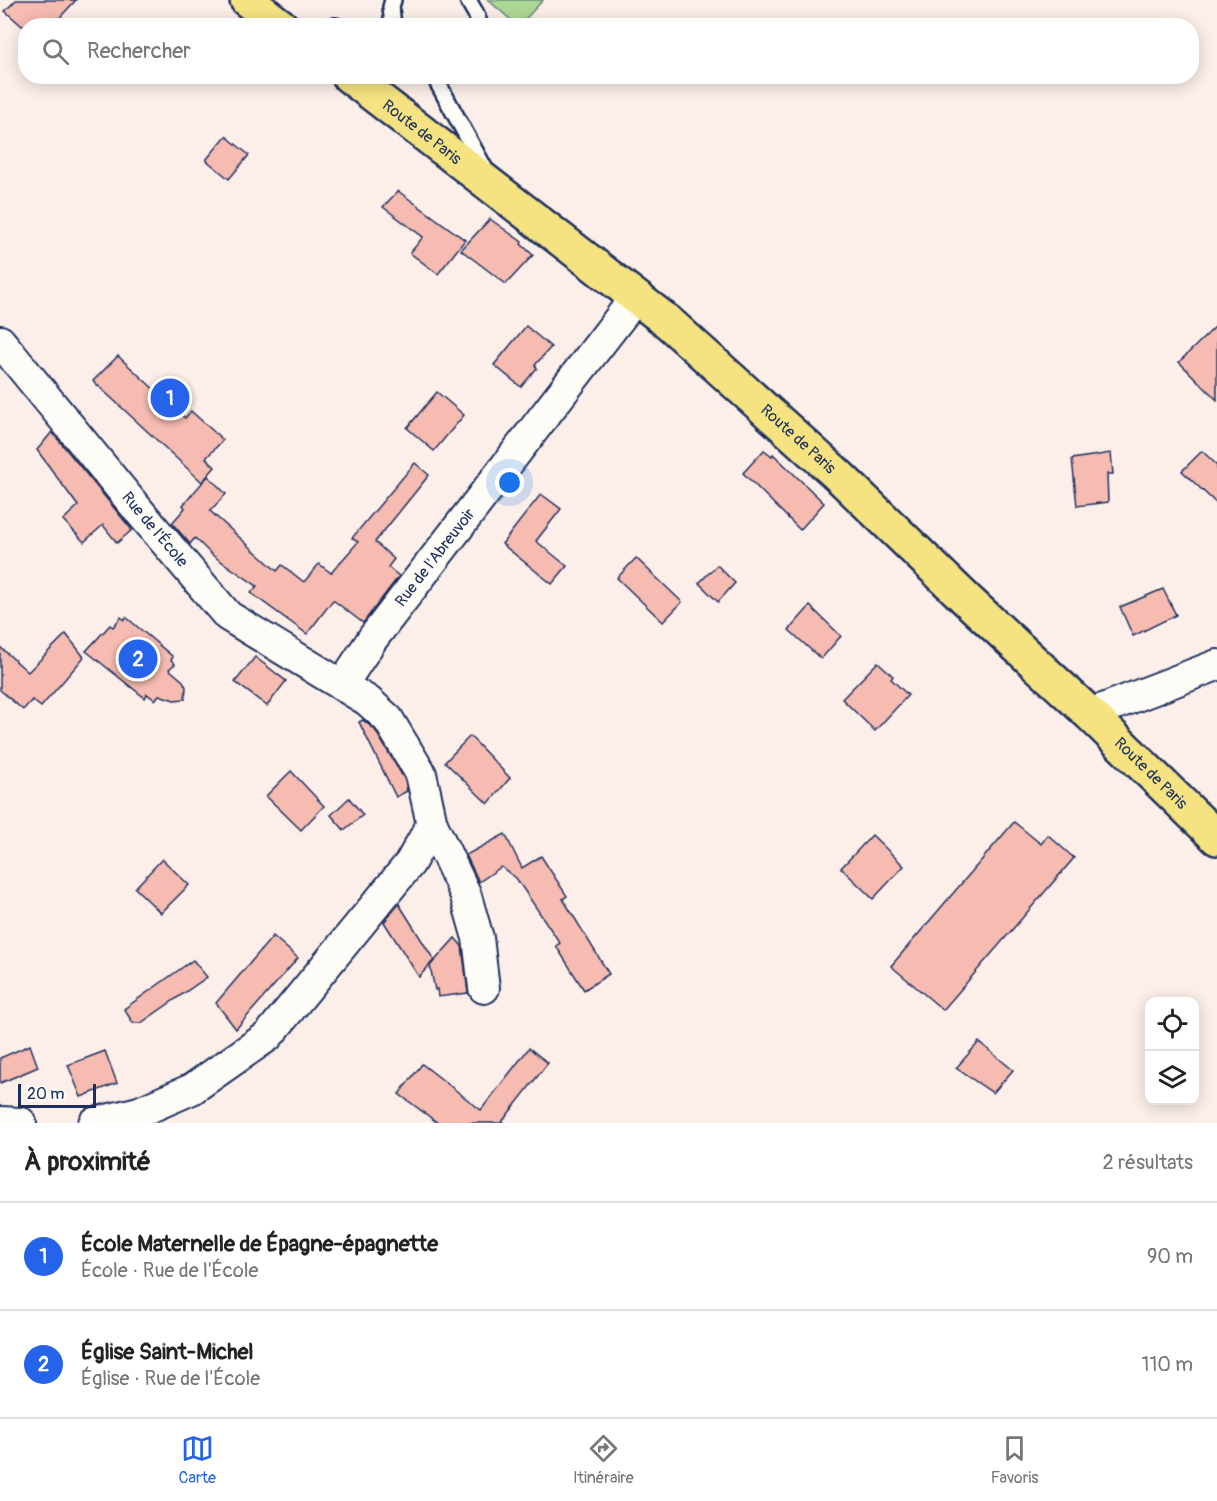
<!DOCTYPE html>
<html lang="fr">
<meta charset="utf-8">
<style>
:root{--surface:#fff;--page:#f2f2f2;--text:#222;--muted:#767676;--line:#e0e0e0;--accent:#2563eb}
body{margin:0;font-family:Pangolin,sans-serif;background:var(--page);color:var(--text)}
.controls{position:absolute;right:18px;bottom:18px;display:grid;overflow:hidden;border-radius:12px;box-shadow:0 3px 15px #0003}
.controls button{width:54px;height:54px;display:grid;place-items:center;padding:0;border:0;border-bottom:2px solid var(--line);background:var(--surface);color:var(--text);font:30px sans-serif}
.scale{position:absolute;left:18px;bottom:15px;width:78px;box-sizing:border-box;padding-left:6px;border:3px solid #1b2f5e;border-top:0;font-size:16px;line-height:21px;white-space:nowrap;color:#1b2f5e;-webkit-text-stroke:4px #fdfcf7;paint-order:stroke}
.you{position:absolute;left:510px;top:483px;width:21px;height:21px;margin:-15px;border:4px solid #fff;border-radius:50%;background:#1a73e8;box-shadow:0 0 0 9px #1a73e833}
.badge{display:grid;place-items:center;width:39px;height:39px;border-radius:50%;background:var(--accent);color:#fff;font-size:20px;font-weight:700}
.pin{position:absolute;translate:-50% -50%;border:3px solid #fff;box-shadow:0 2px 6px #0006}
.list{margin:0;padding:0;list-style:none}
h2{display:flex;justify-content:space-between;align-items:center;height:78px;margin:0;padding:0 24px;font-size:26px}
h2 small{font-size:20px;font-weight:400;color:var(--muted)}
.list li{display:grid;grid-template-columns:39px 1fr auto;gap:18px;align-items:center;box-sizing:border-box;height:108px;padding:0 24px;border-top:2px solid var(--line)}
.list b{display:block;font-size:22px;white-space:nowrap}
.list p{margin:0;font-size:20px;white-space:nowrap;color:var(--muted)}
.list em{font-size:20px;font-style:normal;color:var(--muted)}
.icon{flex:none;width:33px;height:33px;fill:none;stroke:currentColor;stroke-width:2;stroke-linecap:round;stroke-linejoin:round}
.map{position:relative;flex:none;width:1217px;height:1123px;overflow:hidden}
.search{position:absolute;background:var(--surface);box-shadow:0 3px 15px #0003;left:18px;right:18px;top:18px;height:66px;display:flex;align-items:center;gap:15px;box-sizing:border-box;padding:0 21px;border-radius:24px;color:var(--muted);font-size:22px}
.sheet{height:294px;background:var(--surface)}
nav{display:flex;justify-content:space-around;align-items:center;box-sizing:border-box;height:84px;border-top:2px solid var(--line);background:var(--surface);font-size:16px;color:var(--muted)}
nav a{display:grid;justify-items:center;gap:3px}
nav .on{color:var(--accent)}
.map>svg:first-child{display:block}
</style>
<div class="map">
<svg width="1217" height="1123" viewBox="0 0 1217 1123">
<rect width="100%" height="100%" fill="#fcefe9"/>
<filter id="ink" filterUnits="userSpaceOnUse"><feTurbulence type="fractalNoise" baseFrequency=".0167" numOctaves="2"/><feDisplacementMap in="SourceGraphic" scale="12" xChannelSelector="R" yChannelSelector="G"/><feConvolveMatrix kernelMatrix="1 2 1 2 8 2 1 2 1" color-interpolation-filters="sRGB"/></filter>
<g filter="url(#ink)">
<path fill="#add795" stroke="#64837a" stroke-width="1.5" d="M488,0h55l-23,25 -2,1z"/>
<g fill="#f6bbb1" stroke="#1b2f5e" stroke-width="1.5">
<path d="M16,0h60l-24,26h-30l-17,-15z"/>
<path d="M226,136l23,19 -20,24 -23,-19z"/>
<path d="M398,191l67,49 -27,34 -28,-21 13,-16 -40,-30z"/>
<path d="M490,219l32,23 -1,2 12,11 -27,29 -45,-34z"/>
<path d="M1217,325v75l-38,-38z"/>
<path d="M526,326l25,21 -16,18 2,3 -16,19 -27,-22z"/>
<path d="M118,356l67,62 6,-7 32,29 -17,18 9,9 -13,15 -109,-101z"/>
<path d="M437,392l27,23 -30,36 -27,-23z"/>
<path d="M52,432l80,98 -15,13 -14,-18 -19,17 -21,-22 15,-14 -41,-56z"/>
<path d="M764,450l8,6 1,-2 51,49 -24,27 -57,-57z"/>
<path d="M1202,451l15,14v39l-35,-33z"/>
<path d="M1111,453l2,21h-6l1,28 -31,4 -5,-47z"/>
<path d="M415,463l14,12 -54,67 19,17 -6,8 11,9 -36,47 -30,-23 -26,34 -56,-41 6,-7 -45,-31 -17,-17 -5,6 -18,-21 13,-15 -2,-3 25,-29 18,18 -16,17 67,60 5,-6 22,17 15,-18 12,9 27,-31 -6,-4z"/>
<path d="M541,494l20,15 -25,32 31,25 -15,18 -50,-40z"/>
<path d="M636,558l46,44 -19,20 -46,-44z"/>
<path d="M717,565l18,18 -17,19 -19,-19z"/>
<path d="M1163,589l13,26 -43,21 -13,-29z"/>
<path d="M810,606l31,30 -20,23 -32,-29z"/>
<path d="M121,617l3,3 2,-3 47,40 -2,3 4,4 -6,5 14,12 3,6 -1,12 -11,1 -15,-5 -4,5 -8,-6 -2,4 -59,-47 24,-26 3,2z"/>
<path d="M66,634l18,23 -43,50 -9,-7 -9,10 -23,-20v-43l28,25z"/>
<path d="M255,657l31,24 -19,25 -32,-24z"/>
<path d="M878,662l15,14 -2,3 17,16 -33,36 -33,-32z"/>
<path d="M363,720l12,10 30,50 2,11 -11,6 -37,-75z"/>
<path d="M470,736l40,42 -22,26 -43,-42z"/>
<path d="M291,771l33,35 -23,24 -35,-34z"/>
<path d="M349,798l14,17 -19,15 -13,-15z"/>
<path d="M1014,822l27,22 7,-9 26,23 -131,152 -52,-44z"/>
<path d="M505,834l17,34 19,-12 26,40 -4,3 46,75 -25,16 -28,-44 4,-3 -44,-65 -15,-11 -22,15 -13,-27z"/>
<path d="M872,835l32,31 -31,33 -32,-31z"/>
<path d="M162,859l27,26 -28,28 -26,-25z"/>
<path d="M399,904l35,56 -15,17 -35,-55z"/>
<path d="M273,936l25,22 -62,71 -20,-26z"/>
<path d="M455,938l7,8 6,47 -30,4 -1,-8 -2,1 -5,-24z"/>
<path d="M193,960l14,17 -66,46h-8l-9,-14z"/>
<path d="M979,1042l34,28 -20,23 -37,-25z"/>
<path d="M30,1045l8,22 -38,16v-25z"/>
<path d="M529,1048l19,15 -47,60h-63l-39,-29 23,-30 59,46z"/>
<path d="M105,1051l12,32 -36,14 -13,-32z"/>
</g>
<g fill="none" stroke-linecap="round" stroke-linejoin="round">
<g stroke="#1b2f5e" stroke-width="20">
<g id="lane">
<path d="M468,0l8,14 4,12"/>
<path d="M333,26h3"/>
<path d="M393,26l-2,-19 2,-7"/>
<path d="M434,76l52,95"/>
</g>
</g>
<g stroke="#1b2f5e" stroke-width="34">
<g id="street">
<path id="s1" d="M0,341l134,164 94,111 140,85 20,18 33,55 11,50 -22,39 -142,173 -76,53 -53,23 -45,11"/>
<path id="s2" d="M342,685l31,-47 263,-341"/>
<path d="M1090,714l127,-49"/>
<path d="M432,824l33,69 13,45 6,50"/>
<path d="M0,1122l21,1"/>
</g>
</g>
<g stroke="#1b2f5e" stroke-width="38">
<g id="primary">
<path d="M247,0l34,26"/>
<path id="s3" d="M349,76l319,246 171,154 128,124 123,114 127,124"/>
</g>
</g>
<use href="#lane" stroke="#fdfcf7" stroke-width="15"/>
<use href="#street" stroke="#fdfcf7" stroke-width="30"/>
<use href="#primary" stroke="#f5e382" stroke-width="33"/>
</g>
</g>
<g text-anchor="middle" dominant-baseline="central" stroke-width="5" stroke-linejoin="round" paint-order="stroke">
<g font-size="16" fill="#1b2f5e" stroke="#fdfcf7">
<text stroke="none"><textPath href="#s3" startOffset="92">Route de Paris</textPath></text>
<text stroke="none"><textPath href="#s3" startOffset="578">Route de Paris</textPath></text>
<text stroke="none"><textPath href="#s1" startOffset="244">Rue de l'École</textPath></text>
<text stroke="none"><textPath href="#s2" startOffset="158">Rue de l'Abreuvoir</textPath></text>
<text stroke="none"><textPath href="#s3" startOffset="1064">Route de Paris</textPath></text>
</g>
</g>
</svg>
<div class="controls">
<button><svg class="icon" aria-label="locate" viewBox="0 0 24 24"><circle cx="12" cy="12" r="6"/><path d="M12 2v4M12 18v4M2 12h4M18 12h4"/></svg></button>
<button><svg class="icon" aria-label="layers" viewBox="0 0 24 24"><path d="M12 4l9 5-9 5-9-5zM3 14l9 5 9-5"/></svg></button>
</div>
<div class="scale">20 m</div>
<div class="you"></div>
<div class="pin badge" style="left:170px;top:398px">1</div>
<div class="pin badge" style="left:138px;top:659px">2</div>
<div class="search"><svg class="icon" aria-label="search" viewBox="0 0 24 24"><circle cx="10" cy="10" r="6"/><path d="M15 15l6 6"/></svg>Rechercher</div>
</div>
<section class="sheet">
<h2>À proximité<small>2 résultats</small></h2>
<ul class="list">
<li><span class="badge">1</span><div><b>École Maternelle de Épagne-épagnette</b><p>École · Rue de l'École</p></div><em>90 m</em></li>
<li><span class="badge">2</span><div><b>Église Saint-Michel</b><p>Église · Rue de l'École</p></div><em>110 m</em></li>
</ul>
</section>
<nav>
<a class="on"><svg class="icon" aria-label="map" viewBox="0 0 24 24"><path d="M3 6l6-2 6 2 6-2v14l-6 2-6-2-6 2zM9 4v14M15 6v14"/></svg>Carte</a>
<a><svg class="icon" aria-label="directions" viewBox="0 0 24 24"><path d="M12 3l9 9-9 9-9-9zM9 14v-3h6M13 9l2 2-2 2"/></svg>Itinéraire</a>
<a><svg class="icon" aria-label="saved" viewBox="0 0 24 24"><path d="M7 4h10v16l-5-4-5 4z"/></svg>Favoris</a>
</nav>
